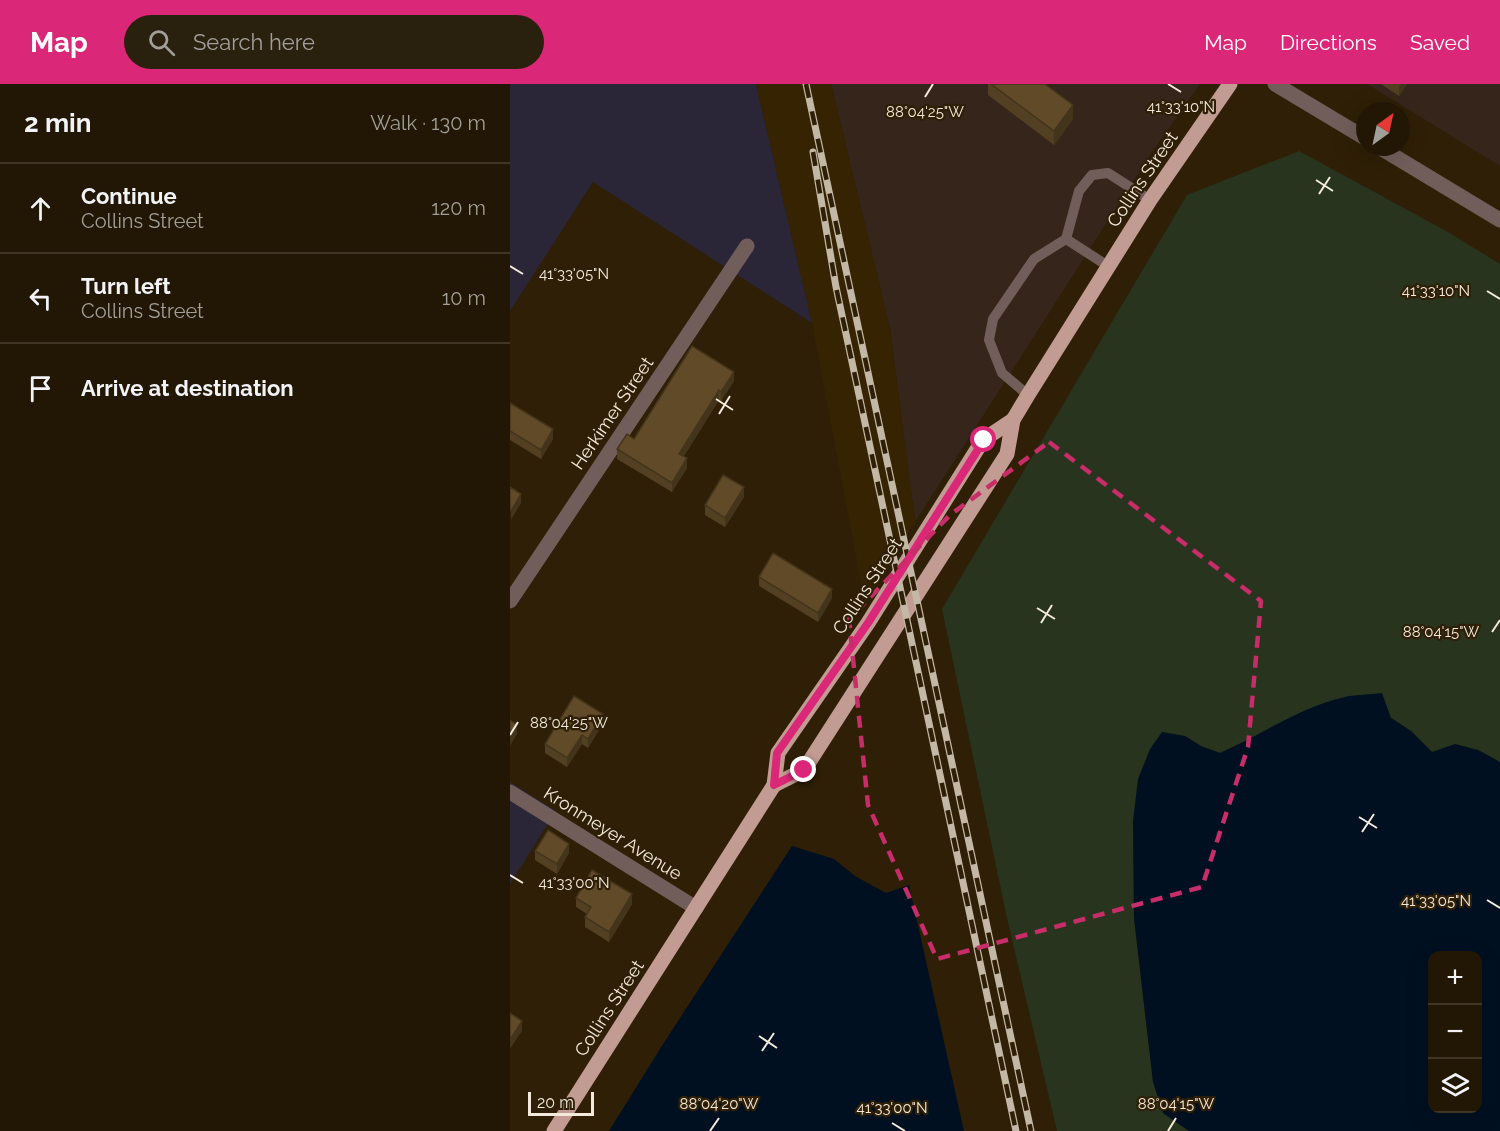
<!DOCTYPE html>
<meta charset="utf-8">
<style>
:root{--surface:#221704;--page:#2a200e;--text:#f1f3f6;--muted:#a29f9a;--line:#3f3626;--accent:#db2777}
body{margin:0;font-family:Raleway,sans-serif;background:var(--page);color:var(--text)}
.controls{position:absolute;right:18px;bottom:18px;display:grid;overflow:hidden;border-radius:12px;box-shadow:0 6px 24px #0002}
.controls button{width:54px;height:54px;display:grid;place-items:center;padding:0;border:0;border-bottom:2px solid var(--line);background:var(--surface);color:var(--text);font:30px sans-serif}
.compass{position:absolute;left:846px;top:18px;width:54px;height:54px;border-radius:50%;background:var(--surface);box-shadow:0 6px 24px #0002;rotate:33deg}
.scale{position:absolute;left:18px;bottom:15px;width:66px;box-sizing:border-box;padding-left:6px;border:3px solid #f4eadb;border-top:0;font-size:16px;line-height:21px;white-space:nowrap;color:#f4eadb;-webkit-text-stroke:4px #2e1f06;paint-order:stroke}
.stop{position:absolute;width:18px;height:18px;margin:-14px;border:4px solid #db2777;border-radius:50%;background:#fff}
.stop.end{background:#db2777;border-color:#fff;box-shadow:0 2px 6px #0008}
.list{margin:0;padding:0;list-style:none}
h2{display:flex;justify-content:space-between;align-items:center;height:78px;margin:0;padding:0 24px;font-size:26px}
h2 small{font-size:20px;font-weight:400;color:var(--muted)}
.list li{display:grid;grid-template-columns:39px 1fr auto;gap:18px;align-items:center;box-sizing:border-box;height:90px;padding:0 24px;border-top:2px solid var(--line)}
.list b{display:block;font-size:22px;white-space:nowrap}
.list p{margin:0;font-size:20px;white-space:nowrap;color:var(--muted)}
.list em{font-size:20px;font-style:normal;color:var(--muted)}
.icon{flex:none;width:33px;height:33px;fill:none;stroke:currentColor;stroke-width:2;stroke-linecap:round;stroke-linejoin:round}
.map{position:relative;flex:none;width:990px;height:1047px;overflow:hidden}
header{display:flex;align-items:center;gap:36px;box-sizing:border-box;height:84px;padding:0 30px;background:var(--accent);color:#fff}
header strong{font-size:28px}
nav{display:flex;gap:33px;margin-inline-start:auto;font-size:21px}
.search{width:420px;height:54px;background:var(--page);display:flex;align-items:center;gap:15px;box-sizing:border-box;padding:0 21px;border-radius:33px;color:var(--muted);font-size:22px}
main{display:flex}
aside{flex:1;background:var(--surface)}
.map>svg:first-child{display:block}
</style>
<header>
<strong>Map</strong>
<div class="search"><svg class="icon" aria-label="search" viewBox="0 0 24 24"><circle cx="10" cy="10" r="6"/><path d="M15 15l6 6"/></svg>Search here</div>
<nav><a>Map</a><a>Directions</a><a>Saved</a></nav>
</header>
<main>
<aside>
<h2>2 min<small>Walk · 130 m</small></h2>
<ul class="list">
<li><svg class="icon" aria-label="ahead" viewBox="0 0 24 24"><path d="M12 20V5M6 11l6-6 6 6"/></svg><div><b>Continue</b><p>Collins Street</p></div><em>120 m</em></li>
<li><svg class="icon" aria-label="left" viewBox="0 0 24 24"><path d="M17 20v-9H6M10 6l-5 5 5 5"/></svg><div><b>Turn left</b><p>Collins Street</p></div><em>10 m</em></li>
<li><svg class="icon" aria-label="arrive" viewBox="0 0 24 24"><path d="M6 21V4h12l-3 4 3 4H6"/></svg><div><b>Arrive at destination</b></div></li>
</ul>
</aside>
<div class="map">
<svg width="990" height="1047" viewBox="0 0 990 1047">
<rect width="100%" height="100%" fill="#2e1f06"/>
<g fill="#35251b">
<path d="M321,0h369l-50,71 -235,367 -25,-193z"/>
<path d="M857,0h133v82z"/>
</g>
<g fill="#2a2637">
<path d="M0,0h246l56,239 -219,-141 -83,129z"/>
<path d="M0,698l46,29 -46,73z"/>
</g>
<path fill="#362302" d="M246,0h75l59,245 25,193 -50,82 -53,-281z"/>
<path fill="#28341d" d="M789,67l149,81 52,32v498l-22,-12 -46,2 -21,-21 -20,-13 -154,27 -17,8 -19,-7 -16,-10 -52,85 1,97 19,164 10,31 26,18h-132l-50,-213 -65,-309 245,-414z"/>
<g fill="#001021" fill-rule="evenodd">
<path d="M872,609l9,25 20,13 21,21 23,-8 23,6 22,12v369h-311l-26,-18 -10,-31 -19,-164 -1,-97 5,-42 12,-30 12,-17 23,4 16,10 19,7c41,-18 80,-46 125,-56 12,-3 25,-2 37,-4zM922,872h46v152h-46z"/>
<path d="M282,762l42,13 21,17 31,17 23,-8 55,246h-355l56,-90z"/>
</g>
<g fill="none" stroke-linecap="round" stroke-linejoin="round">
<g stroke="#715e5a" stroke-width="10">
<path d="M556,155l13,-48 13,-16 16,-2 42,27"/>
<path d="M518,311l-26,-22 -13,-33 4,-21 41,-60 32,-20 42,27"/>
</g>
<g stroke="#715e5a" stroke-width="15">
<path d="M765,0l90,54"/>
<path d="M869,63l121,73"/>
<path d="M0,517l237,-355"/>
<path d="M0,708l186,116"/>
</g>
<g stroke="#c29b92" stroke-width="15">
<path d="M264,701l30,-15 203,-316 6,-34 15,-25 122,-195 80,-116"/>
<path d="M44,1047l220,-346 4,-32 90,-130 115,-183 30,-20"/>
</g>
<g stroke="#c3b8a6" stroke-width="7">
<g id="rail">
<path d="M296,0l225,1047"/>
<path d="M303,68l23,135 180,844"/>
</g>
</g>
<use href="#rail" stroke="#2e1f06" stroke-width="4.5" stroke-dasharray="14" stroke-linecap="butt"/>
</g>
<g fill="#534022">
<path d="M478,0h57l28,35 -19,26 -66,-50z"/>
<path d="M871,0h26l-8,12z"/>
<path d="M224,297l-13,20 -2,-1 -35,56 3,12 -15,24 -55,-33v-10z"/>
<path d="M0,319l43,36 -12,20 -31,-19z"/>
<path d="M234,413l-19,30 -20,-12v-10z"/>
<path d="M249,493l73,21 -14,24 -59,-36z"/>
<path d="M93,639l-15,25 -6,-4 -15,23 -22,-14v-9z"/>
<path d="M25,767l34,2 -12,21 -22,-14z"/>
<path d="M66,814l56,6 -23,38 -24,-15v-10l2,-3 -11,-7z"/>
</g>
<g fill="#43341c">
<path d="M891,0h6l-8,12v-9z"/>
<path d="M563,21v14l-19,26v-14z"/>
<path d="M224,288v9l-13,20v-9z"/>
<path d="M209,306v10l-40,63v-9z"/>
<path d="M43,345v10l-12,20v-9z"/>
<path d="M177,374v10l-15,24v-9z"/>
<path d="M234,403v10l-19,30v-9z"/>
<path d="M11,410v9l-10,17v-9z"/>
<path d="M322,505v9l-14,24v-9z"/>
<path d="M93,630v9l-15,25v-9z"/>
<path d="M7,641v9l-7,12v-9z"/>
<path d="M72,651v9l-15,23v-9z"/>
<path d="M59,760v9l-12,21v-10z"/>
<path d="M122,810v10l-23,38v-10z"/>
<path d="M12,937v10l-12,18v-9z"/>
</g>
<g fill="#604a28" stroke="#43341c" stroke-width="1.5">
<path d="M481,0h54l28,21 -19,26z"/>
<path d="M182,262l42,26 -13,20 -2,-2 -40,64 8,4 -15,25 -55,-34 10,-15 7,5z"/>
<path d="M0,319l43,26 -12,21 -31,-19z"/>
<path d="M213,391l21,12 -19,31 -20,-13z"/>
<path d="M0,403l11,7 -10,17 -1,-1z"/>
<path d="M263,469l59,36 -14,24 -59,-36z"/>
<path d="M64,612l29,18 -15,25 -6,-4 -15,23 -22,-14z"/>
<path d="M0,636l7,5 -7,12z"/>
<path d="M38,746l21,14 -12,20 -22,-13z"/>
<path d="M82,786l40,24 -23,38 -24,-15 6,-10 -15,-9z"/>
<path d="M0,929l12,8 -12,19z"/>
</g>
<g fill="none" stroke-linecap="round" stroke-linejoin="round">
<path stroke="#db2777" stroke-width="8" d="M294,686l-30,15 3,-32 91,-130 116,-183"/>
</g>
<path fill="none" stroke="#c72d68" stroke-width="4.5" stroke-dasharray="12 8" stroke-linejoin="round" d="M539,358l212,159 -13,146 -46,140 -265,72 -69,-154 -19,-186 101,-104z"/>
<path fill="none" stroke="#f4eadb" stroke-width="2" d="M658,0l13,8M415,13l8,-13M806,96l17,11M809,110l11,-17M0,182l13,8M977,207l13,8M206,315l17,11M209,330l11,-18M527,524l18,11M531,539l11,-18M982,548l8,-12M0,651l8,-13M849,733l18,11M852,748l12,-18M0,791l13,8M977,816l13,8M249,952l18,12M252,967l12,-18M382,1039l13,8M200,1047l9,-13M658,1047l8,-13"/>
<g text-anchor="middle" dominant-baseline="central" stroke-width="4.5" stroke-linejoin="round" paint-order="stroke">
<g font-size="18" fill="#f4eadb" stroke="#2e1f06">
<text transform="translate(632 95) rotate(-56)">Collins Street</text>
<text transform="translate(102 329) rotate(-56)">Herkimer Street</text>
<text transform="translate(357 502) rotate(-57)">Collins Street</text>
<text transform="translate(103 749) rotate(32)">Kronmeyer Avenue</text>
<text transform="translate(99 924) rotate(-57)">Collins Street</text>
</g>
</g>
<g font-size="15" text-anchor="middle" fill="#f4eadb" stroke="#2e1f06" stroke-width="4.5" stroke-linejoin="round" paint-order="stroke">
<text x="671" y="28">41°33'10"N</text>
<text x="415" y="33">88°04'25"W</text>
<text x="64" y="195">41°33'05"N</text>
<text x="926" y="212">41°33'10"N</text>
<text x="931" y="553">88°04'15"W</text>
<text x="59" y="644">88°04'25"W</text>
<text x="64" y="804">41°33'00"N</text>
<text x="926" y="822">41°33'05"N</text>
<text x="209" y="1025">88°04'20"W</text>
<text x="666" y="1025">88°04'15"W</text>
<text x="382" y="1029">41°33'00"N</text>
</g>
</svg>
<div class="controls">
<button>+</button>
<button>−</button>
<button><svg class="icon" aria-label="layers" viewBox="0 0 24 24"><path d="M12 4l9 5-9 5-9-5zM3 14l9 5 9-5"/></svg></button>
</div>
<svg class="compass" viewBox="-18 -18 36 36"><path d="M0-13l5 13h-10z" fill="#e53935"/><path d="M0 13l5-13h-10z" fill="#a29f9a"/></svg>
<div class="scale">20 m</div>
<div class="stop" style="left:474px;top:356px"></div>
<div class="stop end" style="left:294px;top:686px"></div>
</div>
</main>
